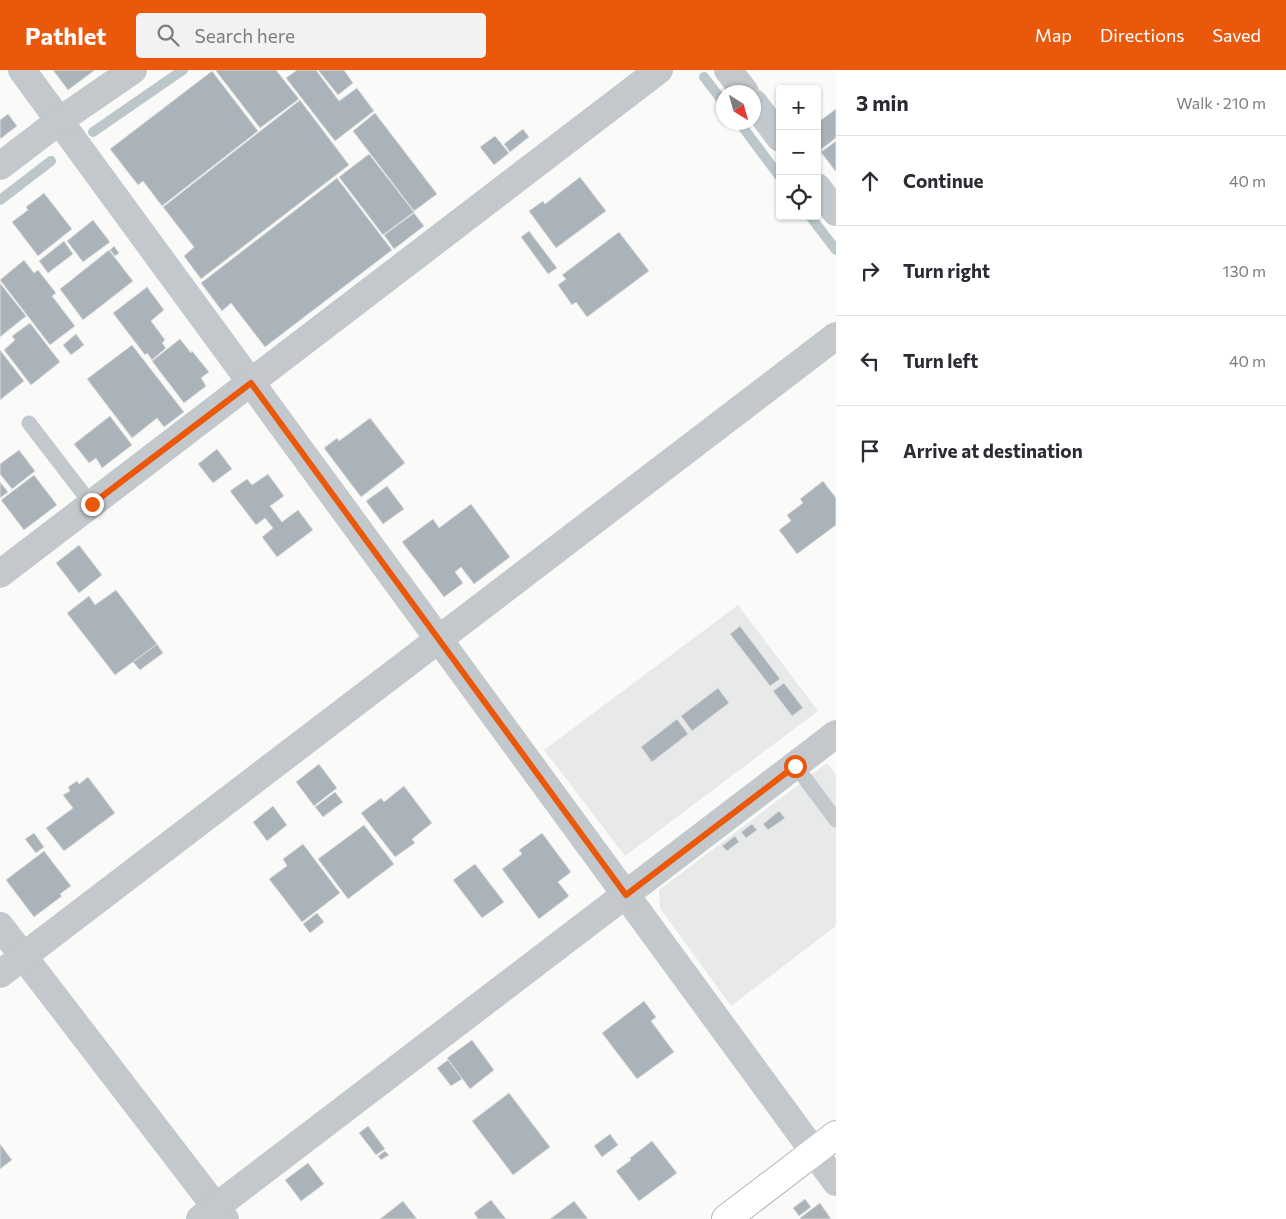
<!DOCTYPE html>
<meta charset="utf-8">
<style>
:root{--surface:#fff;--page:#f2f2f3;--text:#2b2b33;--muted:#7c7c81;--line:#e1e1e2;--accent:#ea580c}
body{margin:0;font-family:Commissioner,sans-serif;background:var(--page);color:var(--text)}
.controls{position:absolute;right:15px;top:15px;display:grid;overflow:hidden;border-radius:5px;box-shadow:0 1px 4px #0004}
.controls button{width:45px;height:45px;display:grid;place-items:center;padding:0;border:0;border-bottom:1px solid var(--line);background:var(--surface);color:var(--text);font:25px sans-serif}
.compass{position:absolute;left:716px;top:15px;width:45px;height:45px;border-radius:50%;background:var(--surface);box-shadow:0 1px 4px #0004;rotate:143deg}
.stop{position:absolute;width:15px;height:15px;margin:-11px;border:4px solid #ea580c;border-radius:50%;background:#fff}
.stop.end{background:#ea580c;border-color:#fff;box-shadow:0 1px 5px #0008}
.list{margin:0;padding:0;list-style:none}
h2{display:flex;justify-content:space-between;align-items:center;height:65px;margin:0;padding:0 20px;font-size:21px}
h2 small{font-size:16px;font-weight:400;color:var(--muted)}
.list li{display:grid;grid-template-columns:32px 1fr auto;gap:15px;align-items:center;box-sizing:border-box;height:90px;padding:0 20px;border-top:1px solid var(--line)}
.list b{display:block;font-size:19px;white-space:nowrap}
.list em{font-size:16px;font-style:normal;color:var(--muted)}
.icon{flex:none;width:28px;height:28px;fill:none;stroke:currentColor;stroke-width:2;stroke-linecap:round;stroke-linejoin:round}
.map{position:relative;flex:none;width:836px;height:1149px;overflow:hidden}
header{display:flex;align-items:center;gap:30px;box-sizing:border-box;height:70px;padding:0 25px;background:var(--accent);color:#fff}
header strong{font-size:24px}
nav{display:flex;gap:28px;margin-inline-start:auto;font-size:18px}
.search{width:350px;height:45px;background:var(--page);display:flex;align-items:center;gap:12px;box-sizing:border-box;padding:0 18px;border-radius:5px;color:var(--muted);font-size:19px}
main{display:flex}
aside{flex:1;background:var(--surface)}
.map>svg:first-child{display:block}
</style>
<header>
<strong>Pathlet</strong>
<div class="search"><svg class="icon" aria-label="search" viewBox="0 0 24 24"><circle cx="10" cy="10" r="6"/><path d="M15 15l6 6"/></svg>Search here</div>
<nav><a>Map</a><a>Directions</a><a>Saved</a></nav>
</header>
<main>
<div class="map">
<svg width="836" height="1149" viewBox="0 0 836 1149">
<rect width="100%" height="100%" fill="#fafaf8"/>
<g fill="#e8e9e9">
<path d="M738,535l80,106 -193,145 -81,-106z"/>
<path d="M827,693l9,12v151l-105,80 -71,-98 -1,-18z"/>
</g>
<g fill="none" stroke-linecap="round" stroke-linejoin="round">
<g stroke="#bbc7cb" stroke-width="10">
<path d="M704,7l20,26"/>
<path d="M739,52l41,55"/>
<path d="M93,62l90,-62"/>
<path d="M0,130l51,-39"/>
<path d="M810,146l26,34"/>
</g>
</g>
<g fill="#aab3b9" stroke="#dcdcda">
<path d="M53,0h42l-27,20z"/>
<path d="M216,0h60l23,29 -39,29 -44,-57z"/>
<path d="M297,0h19l23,31 18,-13 17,23 -39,30 -49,-63z"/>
<path d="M318,0h26l9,13 -15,12z"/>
<path d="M212,1l46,60 -96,75 -19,-25 -5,4 -28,-36z"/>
<path d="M300,30l49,65 -148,114 -17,-23 10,-9 -31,-40z"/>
<path d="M836,39v29l-17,13 -2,-3v-25z"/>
<path d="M375,43l62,81 -23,17 -61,-80z"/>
<path d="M8,44l9,12 -17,13v-19z"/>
<path d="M523,59l6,8 -19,15 -6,-8z"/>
<path d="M495,66l14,17 -15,12 -14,-18z"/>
<path d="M836,71v31l-15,-20z"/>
<path d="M369,84l45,58 -31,23 -44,-58z"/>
<path d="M580,107l26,34 -50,37 -27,-37 14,-10 2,3z"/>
<path d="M337,108l55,72 -127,97 -34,-44 -9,8 -21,-28z"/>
<path d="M44,123l28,36 -34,27 -26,-34 16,-12 -2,-3z"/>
<path d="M414,143l10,13 -30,23 -10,-14z"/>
<path d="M93,150l17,22 -27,20 -16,-21z"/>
<path d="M529,161l28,37 -9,6 -27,-37z"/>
<path d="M619,162l30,39 -62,46 -11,-15 -4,3 -14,-20 8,-6 -4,-4z"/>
<path d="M64,171l9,13 -25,19 -9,-12z"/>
<path d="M114,176l5,7 -4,3 -5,-6z"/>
<path d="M109,180l24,31 -50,39 -23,-31z"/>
<path d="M24,190l10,13 4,-3 18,23 -4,3 23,30 -25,19 -50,-65z"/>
<path d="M0,213l26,33 -26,21z"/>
<path d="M147,217l17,23 -13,11 14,19 -3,3 4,5 -14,12 -5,-7 -2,2 -32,-42z"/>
<path d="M30,253l30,39 -29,23 -27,-35 11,-10 -3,-4z"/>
<path d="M76,264l8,11 -13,10 -8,-10z"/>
<path d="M180,269l11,14 1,-2 17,21 -8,6 5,8 -22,17 -32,-42z"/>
<path d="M132,275l52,67 -20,15 -7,-9 -25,20 -45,-59z"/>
<path d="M0,280l24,31 -24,19z"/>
<path d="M110,346l22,29 -30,23 -6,-10 -7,5 -15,-19z"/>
<path d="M370,348l35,45 -44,34 -37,-49 13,-10 2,3z"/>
<path d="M217,379l15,20 -19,14 -15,-19z"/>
<path d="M19,380l16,21 -23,18 -12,-15v-10z"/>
<path d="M268,404l16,22 -14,10 12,16 16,-12 15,20 -36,27 -15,-20 11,-9 -8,-10 -9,7 -26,-34 17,-12 5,6z"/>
<path d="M34,405l23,30 -33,25 -23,-30z"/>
<path d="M823,411l13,17v27l-39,29 -18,-24 12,-9 -4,-6 16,-12 -3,-4z"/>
<path d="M0,412l8,10 -8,6z"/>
<path d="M387,416l17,23 -21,15 -17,-23z"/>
<path d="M471,434l39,53 -36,27 -13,-17 -6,5 8,11 -19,14 -42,-55 31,-23 6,9z"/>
<path d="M79,475l23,30 -23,18 -23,-30z"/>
<path d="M116,520l41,54 -42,31 -48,-62 22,-17 6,9z"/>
<path d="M740,556l40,53 -10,7 -40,-52z"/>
<path d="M157,574l6,9 -23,17 -7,-8z"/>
<path d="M784,613l19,25 -11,8 -19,-25z"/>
<path d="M718,618l11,15 -37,28 -11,-15z"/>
<path d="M677,649l11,15 -36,28 -11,-15z"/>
<path d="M319,694l18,24 -23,18 -18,-24z"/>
<path d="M88,707l27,36 -51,38 -18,-23 27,-20 -10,-13 7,-4 -2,-4 9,-6 2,3z"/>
<path d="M404,716l28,37 -20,16 3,4 -20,14 -34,-44 20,-15 3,4z"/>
<path d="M335,722l8,10 -20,15 -8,-10z"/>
<path d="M273,736l14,19 -20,16 -14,-19z"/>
<path d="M779,741l6,7 -17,12 -5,-6z"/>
<path d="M752,754l5,6 -11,8 -5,-6z"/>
<path d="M364,755l30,39 -46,35 -30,-40z"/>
<path d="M34,763l10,14 -8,6 -11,-14z"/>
<path d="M542,763l29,39 -13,10 11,14 -30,23 -37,-50 20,-15 -3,-4z"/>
<path d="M735,766l4,6 -12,9 -5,-5z"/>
<path d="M303,774l37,49 -38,29 -33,-43 18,-13 -4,-7z"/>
<path d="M44,781l27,35 -11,8 2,2 -28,21 -28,-37z"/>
<path d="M475,794l29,38 -22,16 -29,-38z"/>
<path d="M317,843l7,9 -14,11 -7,-9z"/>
<path d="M644,931l12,16 -5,4 23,31 -37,27 -35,-46z"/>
<path d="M472,970l22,30 -24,19 -23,-31z"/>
<path d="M448,990l14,19 -11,7 -14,-18z"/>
<path d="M509,1023l41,54 -37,28 -41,-54z"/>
<path d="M368,1056l17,23 -9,6 -17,-22z"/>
<path d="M610,1064l8,11 -16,12 -8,-11z"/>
<path d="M652,1071l25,32 -38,28 -23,-30 15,-11 -1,-2z"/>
<path d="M0,1074l12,16 -12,9z"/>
<path d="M385,1081l4,4 -8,5 -3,-4z"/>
<path d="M308,1093l16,21 -23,17 -16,-21z"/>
<path d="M805,1129l6,8 -12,9 -6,-8z"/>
<path d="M491,1130l15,19h-28l-4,-6z"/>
<path d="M403,1131l14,18h-37z"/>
<path d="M574,1131l14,18h-38z"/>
<path d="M820,1133l11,16h-30l-1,-1z"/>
</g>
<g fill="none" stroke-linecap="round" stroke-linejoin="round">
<g stroke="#b3babf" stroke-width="30">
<path id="secondary" d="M726,1149l110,-84"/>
</g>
<g stroke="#c3c8cc" stroke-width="15">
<path d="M29,353l63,82"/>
<path d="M795,695l41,55"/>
</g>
<g stroke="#c3c8cc" stroke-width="28">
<path d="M22,0l814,1112"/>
<path d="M728,0l17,22"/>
<path d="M754,33l26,35"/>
<path d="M0,96l59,-45 74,-51"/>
<path d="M817,117l19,25"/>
<path d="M0,504l659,-504"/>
<path d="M0,856l225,293"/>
<path d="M0,904l836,-638"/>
<path d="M200,1149l636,-485"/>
</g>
<use href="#secondary" stroke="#fff" stroke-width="28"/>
</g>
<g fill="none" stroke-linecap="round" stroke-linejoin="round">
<path stroke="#ea580c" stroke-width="6" d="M92,434l159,-121 375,512 169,-129"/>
</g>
</svg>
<div class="controls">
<button>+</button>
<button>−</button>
<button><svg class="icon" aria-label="locate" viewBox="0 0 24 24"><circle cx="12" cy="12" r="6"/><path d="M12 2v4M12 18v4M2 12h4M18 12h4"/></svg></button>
</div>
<svg class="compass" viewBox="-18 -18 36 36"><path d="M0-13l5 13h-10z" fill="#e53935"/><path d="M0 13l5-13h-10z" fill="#7c7c81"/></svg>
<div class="stop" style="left:795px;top:696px"></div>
<div class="stop end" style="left:92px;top:434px"></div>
</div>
<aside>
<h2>3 min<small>Walk · 210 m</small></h2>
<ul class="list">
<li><svg class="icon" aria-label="ahead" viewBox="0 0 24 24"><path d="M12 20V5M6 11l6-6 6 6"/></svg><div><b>Continue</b></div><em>40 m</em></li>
<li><svg class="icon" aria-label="right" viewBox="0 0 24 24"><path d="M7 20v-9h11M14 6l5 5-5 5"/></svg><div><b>Turn right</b></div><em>130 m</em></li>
<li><svg class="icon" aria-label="left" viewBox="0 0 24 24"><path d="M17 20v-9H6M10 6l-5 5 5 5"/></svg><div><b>Turn left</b></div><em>40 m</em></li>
<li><svg class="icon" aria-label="arrive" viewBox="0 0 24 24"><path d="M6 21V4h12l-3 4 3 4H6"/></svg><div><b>Arrive at destination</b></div></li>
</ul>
</aside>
</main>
